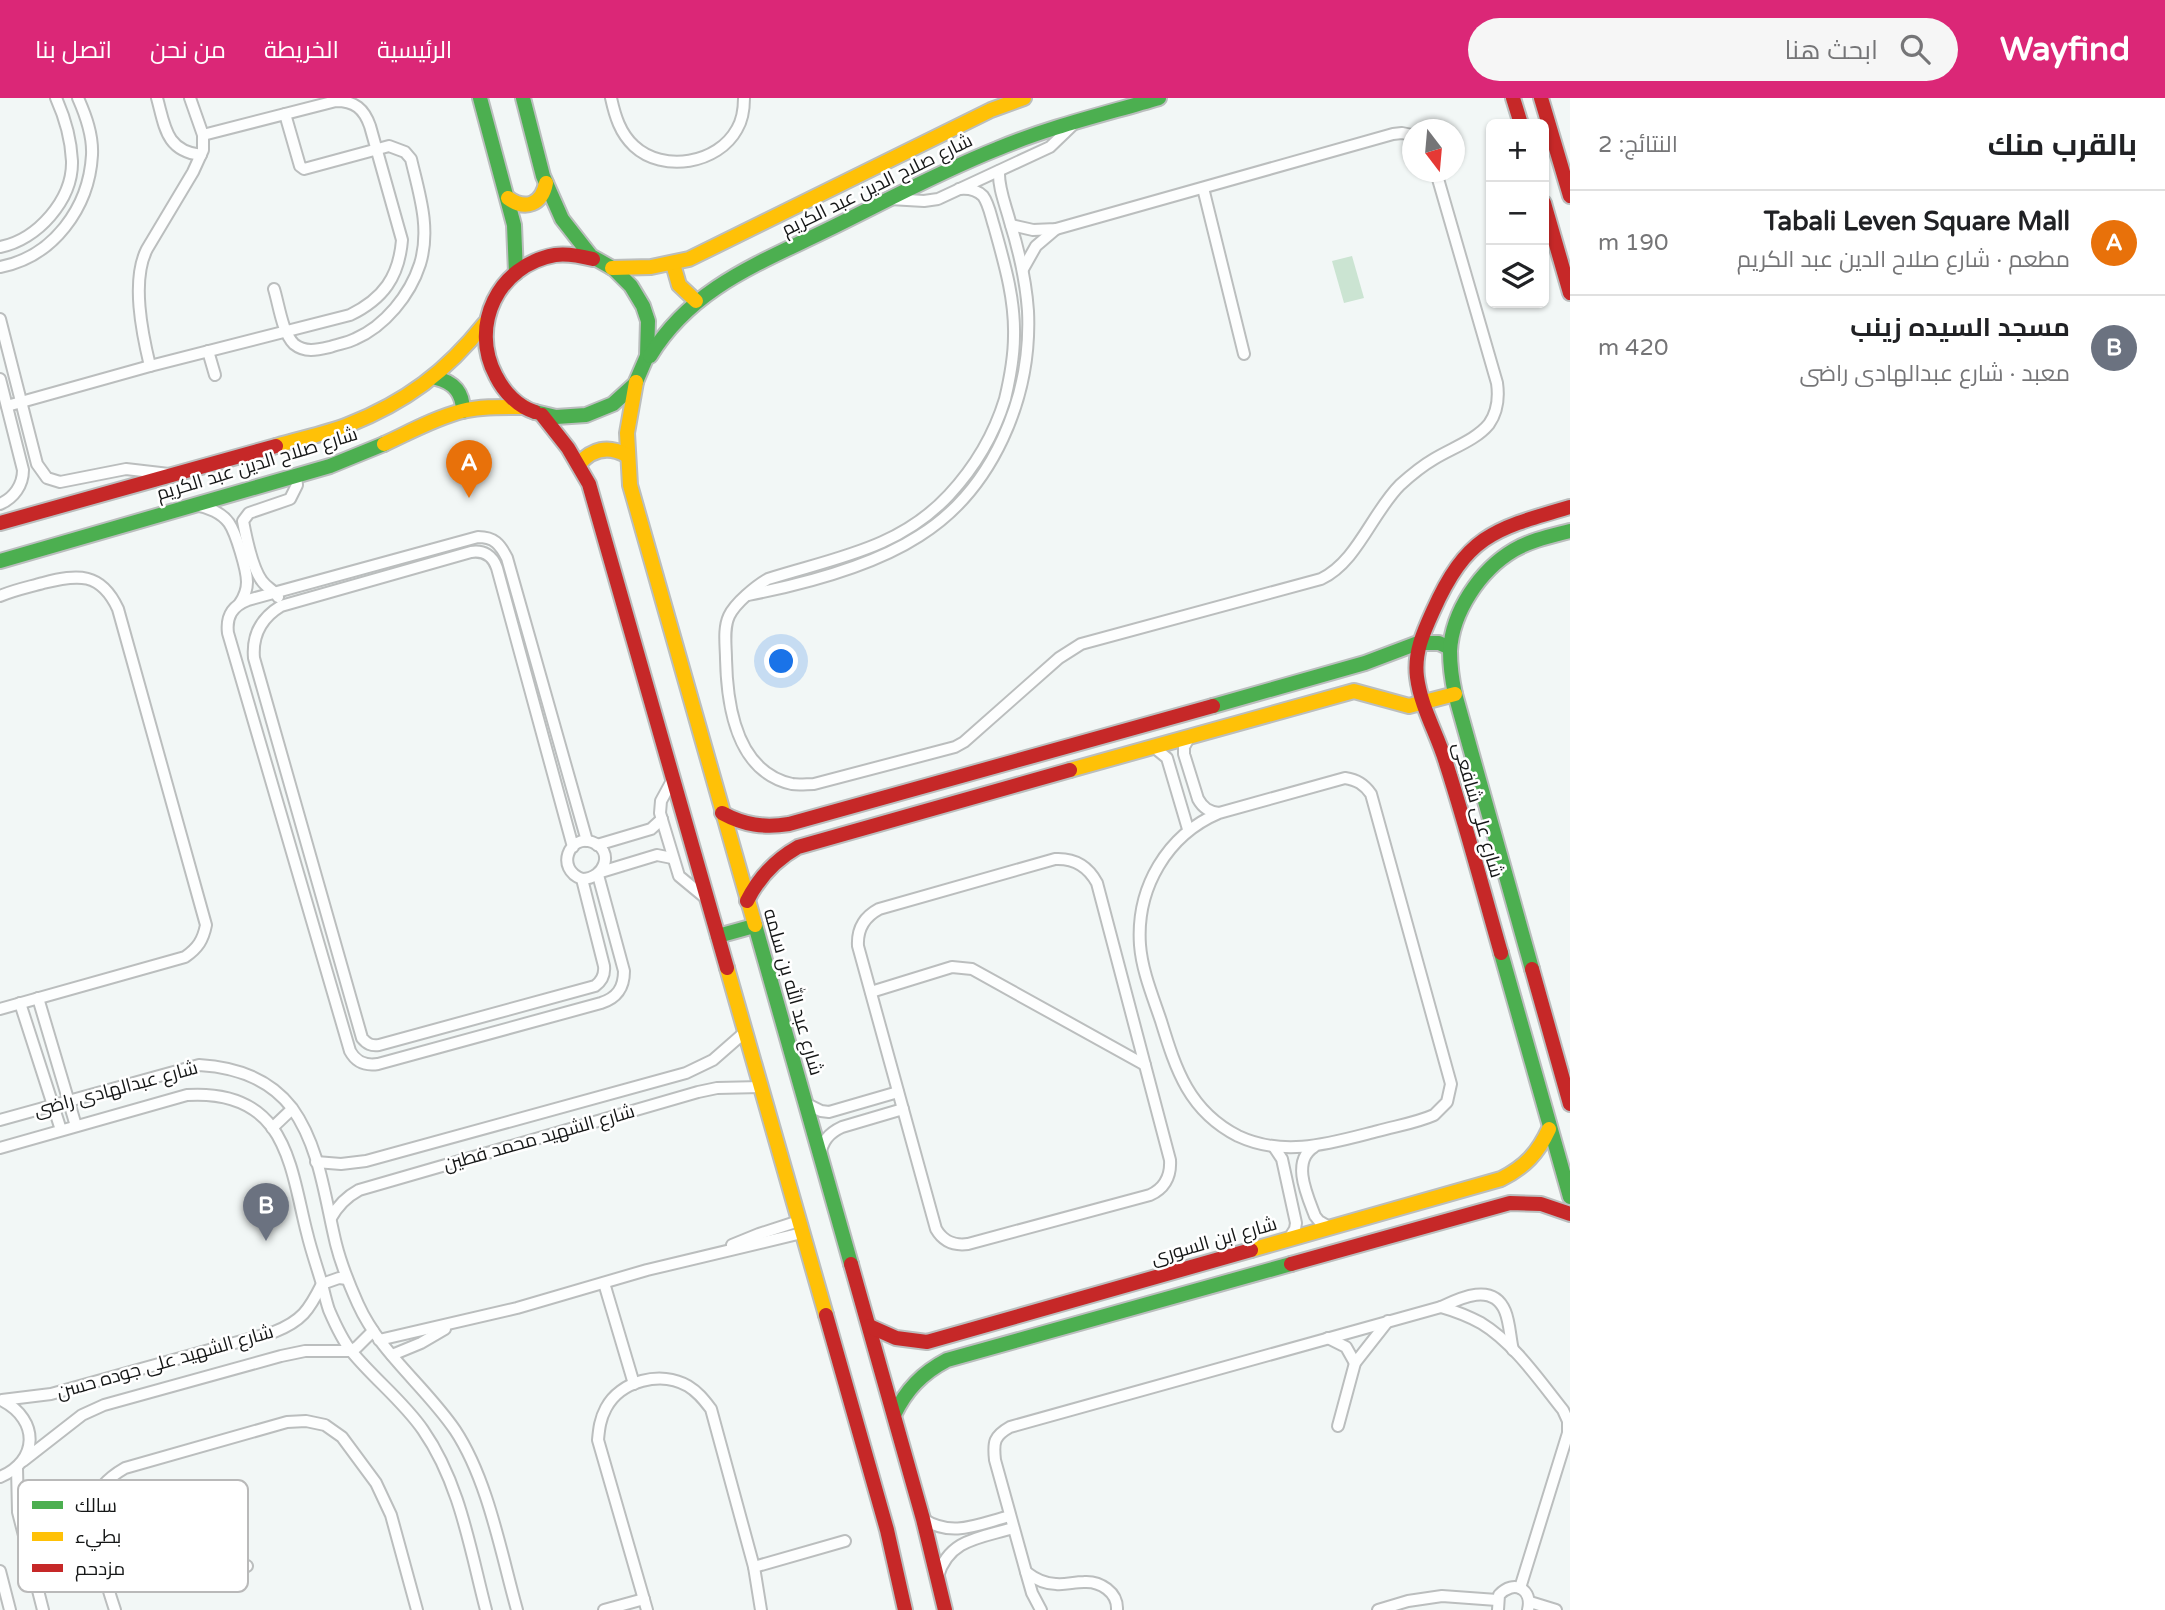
<!DOCTYPE html>
<html lang="ar">
<meta charset="utf-8">
<style>
:root{--surface:#fff;--page:#f6f6f6;--text:#202124;--muted:#757577;--line:#e0e0e0;--accent:#db2777}
body{margin:0;font-family:"Varela Round",Cairo,sans-serif;background:var(--page);color:var(--text);direction:rtl}
.controls{position:absolute;right:21px;top:21px;display:grid;overflow:hidden;border-radius:10px;box-shadow:0 2px 5px #0004}
.controls button{width:63px;height:63px;display:grid;place-items:center;padding:0;border:0;border-bottom:2px solid var(--line);background:var(--surface);color:var(--text);font:35px sans-serif}
.compass{position:absolute;left:1402px;top:21px;width:63px;height:63px;border-radius:50%;background:var(--surface);box-shadow:0 2px 5px #0004;rotate:164deg}
.you{position:absolute;left:782px;top:564px;width:24px;height:24px;margin:-18px;border:5px solid #fff;border-radius:50%;background:#1a73e8;box-shadow:0 0 0 10px #1a73e833}
.badge{display:grid;place-items:center;width:46px;height:46px;border-radius:50%;background:var(--accent);color:#fff;font-size:23px;font-weight:700}
.pin{position:absolute;translate:-50% -58px;filter:drop-shadow(0 2px 4px #0008)}
.pin::after{content:'';position:absolute;top:37px;width:24px;height:21px;background:inherit;clip-path:polygon(0 0,100% 0,50% 100%)}
.list{margin:0;padding:0;list-style:none}
h2{display:flex;justify-content:space-between;align-items:center;height:91px;margin:0;padding:0 28px;font-size:30px}
h2 small{font-size:23px;font-weight:400;color:var(--muted)}
.list li{display:grid;grid-template-columns:46px 1fr auto;gap:21px;align-items:center;box-sizing:border-box;height:105px;padding:0 28px;border-top:2px solid var(--line)}
.list b{display:block;font-size:26px;white-space:nowrap}
.list p{margin:0;font-size:23px;white-space:nowrap;color:var(--muted)}
.list em{font-size:23px;font-style:normal;color:var(--muted)}
.icon{flex:none;width:38px;height:38px;fill:none;stroke:currentColor;stroke-width:2;stroke-linecap:round;stroke-linejoin:round}
.map{position:relative;flex:none;width:1570px;height:1512px;overflow:hidden;direction:ltr}
header{display:flex;align-items:center;gap:42px;box-sizing:border-box;height:98px;padding:0 35px;background:var(--accent);color:#fff}
header strong{font-size:33px}
nav{display:flex;gap:38px;margin-inline-start:auto;font-size:24px}
.search{width:490px;height:63px;background:var(--page);display:flex;align-items:center;gap:18px;box-sizing:border-box;padding:0 24px;border-radius:38px;color:var(--muted);font-size:26px}
main{display:flex}
aside{flex:1;background:var(--surface)}
.map>svg:first-child{display:block}
</style>
<header>
<strong>Wayfind</strong>
<div class="search"><svg class="icon" aria-label="search" viewBox="0 0 24 24"><circle cx="10" cy="10" r="6"/><path d="M15 15l6 6"/></svg>ابحث هنا</div>
<nav><a>الرئيسية</a><a>الخريطة</a><a>من نحن</a><a>اتصل بنا</a></nav>
</header>
<main>
<aside>
<h2>بالقرب منك<small>النتائج: 2</small></h2>
<ul class="list">
<li><span class="badge" style="background:#e8710a">A</span><div><b>Tabali Leven Square Mall</b><p>مطعم · شارع صلاح الدين عبد الكريم</p></div><em>190 m</em></li>
<li><span class="badge" style="background:#6b7280">B</span><div><b>مسجد السيده زينب</b><p>معبد · شارع عبدالهادى راضى</p></div><em>420 m</em></li>
</ul>
</aside>
<div class="map">
<svg width="1570" height="1512" viewBox="0 0 1570 1512">
<rect width="100%" height="100%" fill="#f2f7f6"/>
<path fill="#cbe4d2" d="M1352,158l12,42 -20,5 -12,-42z"/>
<g fill="none" stroke-linecap="round" stroke-linejoin="round">
<g stroke="#bbbebe" stroke-width="14">
<g id="street">
<path d="M157,0c8,29 9,53 44,57"/>
<path d="M611,0c4,18 9,35 23,48 29,27 84,18 103,-17 6,-10 7,-20 7,-31"/>
<path d="M1203,90l41,166"/>
<path d="M959,91c9,-1 17,0 24,7 6,8 8,21 11,30 10,36 21,72 20,110 0,21 -4,42 -9,63 -11,36 -31,69 -56,96 -50,54 -115,63 -181,84 -12,7 -33,24 -39,37 -6,13 -3,30 -3,43 1,47 11,113 66,125 7,1 15,0 22,0l141,-37 9,-5 95,-84 22,-14 240,-65c36,-17 51,-66 79,-94 11,-10 22,-19 34,-26 18,-11 42,-19 55,-35 9,-13 10,-27 8,-41l-61,-211"/>
<path d="M890,101l34,2 14,-2 112,-52 26,-25"/>
<path d="M1011,127l22,5 23,-1 337,-95 9,-1 10,2"/>
<path d="M0,149c37,-7 73,-47 72,-86 -1,-21 -7,-43 -16,-63"/>
<path d="M0,169c53,-10 89,-59 92,-112 1,-20 -6,-39 -14,-57"/>
<path d="M1023,171l13,-23 20,-17"/>
<path d="M274,191c5,16 8,43 20,55 11,9 23,6 36,3 8,-3 17,-4 25,-8 30,-13 55,-44 65,-75 11,-36 -1,-71 -9,-105l-6,-7 -16,-6 -85,23 -4,-3 -15,-52"/>
<path d="M0,221l37,145 10,14 13,4 66,-13 43,5"/>
<path d="M208,253l7,24"/>
<path d="M150,268c-8,-33 -19,-86 -3,-117l46,-77 10,-22v-15l-13,-37"/>
<path d="M0,281l23,91c0,15 -9,28 -23,34"/>
<path d="M7,308l143,-40 200,-51c33,-16 49,-38 52,-75l-32,-114c-6,-17 -15,-25 -34,-25l-133,34"/>
<path d="M195,407c13,2 27,8 34,18 7,10 18,47 18,59 0,8 -3,15 -7,21"/>
<path d="M748,497c56,-11 123,-28 171,-59 74,-46 113,-139 109,-225 -2,-30 -9,-60 -18,-89 -4,-16 -12,-34 -11,-51"/>
<path d="M0,498c14,-6 29,-9 43,-13 35,-9 58,-11 75,26l88,316c-3,15 -8,23 -21,32l-185,52"/>
<path d="M278,499c-4,-7 -11,-9 -16,-16 -10,-13 -16,-44 -19,-60l6,-8 41,-14 7,-14 -1,-10"/>
<path d="M1190,638l-6,11v7l14,45c5,9 11,13 21,14l126,-35c12,2 19,6 26,16l80,290 -4,18 -13,13c-18,8 -38,11 -56,16 -47,12 -93,27 -140,5 -49,-25 -62,-66 -77,-115 -8,-24 -19,-50 -21,-76 -4,-57 27,-110 79,-132"/>
<path d="M1148,650l8,1 11,9 21,71"/>
<path d="M674,679l-13,24 -1,12 19,63 29,24"/>
<path d="M587,743l-80,-283c-7,-14 -13,-21 -29,-21l-230,63c-16,6 -22,17 -20,33l122,418c6,11 15,15 28,13l223,-61c16,-5 23,-15 23,-32l-26,-96"/>
<path d="M597,747l54,-16 11,-10"/>
<path d="M573,749l-76,-279c-4,-12 -13,-18 -26,-16l-190,54c-20,12 -29,29 -27,52l108,380c5,6 9,8 17,7l216,-59c7,-5 10,-11 9,-20l-22,-87c-27,-10 -13,-45 10,-37 23,8 13,37 -10,37"/>
<path d="M1055,761c19,-1 33,7 42,24l73,277c1,16 -5,28 -20,35l-182,49c-15,2 -25,-3 -32,-15l-78,-283c-1,-17 6,-29 21,-37z"/>
<path d="M601,774l56,-17 15,3"/>
<path d="M871,894l81,-25 20,2 173,96"/>
<path d="M38,900l38,128"/>
<path d="M20,905l41,127"/>
<path d="M805,1005l16,8 8,1 69,-20"/>
<path d="M0,1022l199,-55c36,2 70,13 93,43 28,39 33,91 44,136 5,20 13,40 22,60 22,49 67,82 97,126 33,50 46,123 62,180"/>
<path d="M272,1030l20,-19"/>
<path d="M1274,1049l8,12 14,64 -1,6 -7,11"/>
<path d="M1314,1049c-23,14 -7,48 1,69l4,5 12,7"/>
<path d="M0,1050l187,-53c32,-2 64,4 85,32 21,29 26,72 35,106 4,17 10,34 15,51 2,8 4,17 7,26 6,14 13,30 23,42 22,27 51,49 71,78 37,53 47,119 63,180"/>
<path d="M820,1058c2,-15 9,-23 22,-29l61,-18"/>
<path d="M316,1064l25,2 25,-3 320,-88 27,-13 32,-28"/>
<path d="M331,1120c7,-13 15,-21 28,-28l339,-98 19,-4 44,-1"/>
<path d="M732,1147l27,-11 40,-13"/>
<path d="M604,1185l30,101"/>
<path d="M1441,1209c19,-9 52,-25 64,4 5,12 5,27 8,39"/>
<path d="M1328,1240l18,9 9,16"/>
<path d="M379,1242l138,-32 130,-38 155,-37"/>
<path d="M392,1257l29,-12 24,-14"/>
<path d="M2,1302l49,-6 223,-62c28,-11 35,-22 48,-48l17,-6 8,1"/>
<path d="M1338,1328l17,-63 33,-42"/>
<path d="M23,1363l59,-46 22,-10 177,-49 24,-5h46l6,-4 16,-16"/>
<path d="M17,1370l1,44 25,98"/>
<path d="M0,1379c39,-16 39,-57 3,-76"/>
<path d="M923,1421c30,19 55,5 87,-3"/>
<path d="M754,1469l91,-26"/>
<path d="M0,1473l10,39"/>
<path d="M1026,1474c9,7 18,12 30,12 9,1 18,-2 28,-2 16,-1 34,10 33,28"/>
<path d="M938,1478c11,-37 42,-38 75,-48"/>
<path d="M106,1485l98,-26c17,0 29,2 43,9"/>
<path d="M1530,1504l26,8"/>
<path d="M115,1512c-6,-18 -11,-35 -16,-53 -12,-40 -14,-66 26,-89l162,-46 19,-1 19,4 17,12 34,46 15,32 26,95"/>
<path d="M604,1512l40,-11"/>
<path d="M647,1512l-49,-170c1,-11 2,-21 8,-32 14,-27 55,-38 82,-22 10,6 16,14 23,23l43,158 7,43"/>
<path d="M1041,1512l-9,-17 -6,-21 -31,-112c-2,-18 -1,-24 15,-33l431,-120c14,4 27,9 40,16 33,20 58,57 82,87l5,11v12l-48,155"/>
<path d="M1378,1512l30,-9 34,-5 55,4"/>
<path d="M1498,1512l1,-15c15,-16 34,-6 29,15"/>
</g>
</g>
<g stroke="#bbbebe" stroke-width="18">
<g id="fast">
<path d="M480,0l34,127 2,48"/>
<path d="M523,0l20,78 19,43 29,37 23,13 17,17 12,20 5,15 -1,35 -12,28 -22,20 -27,11 -30,2 -21,-5"/>
<path d="M650,258c42,-69 110,-93 179,-127 55,-27 110,-57 168,-80 52,-22 108,-35 162,-51"/>
<path d="M436,280c18,4 27,15 27,33"/>
<path d="M0,463l330,-95 54,-22"/>
<path d="M1213,608l152,-43 53,-20h21l11,5"/>
<path d="M755,827l96,339"/>
<path d="M718,838l36,-10"/>
<path d="M1501,855l69,244"/>
<path d="M1532,871l-77,-275c-3,-14 -5,-28 -5,-43 2,-39 30,-81 64,-101 17,-10 37,-14 56,-19"/>
<path d="M894,1317c12,-25 28,-42 53,-55l344,-96"/>
</g>
</g>
<g stroke="#bbbebe" stroke-width="18">
<g id="slow">
<path d="M508,100c18,13 34,6 38,-15"/>
<path d="M673,166l6,21 17,16"/>
<path d="M612,170l39,-1 38,-8 302,-149 33,-12"/>
<path d="M636,284l-9,51 3,52 125,440"/>
<path d="M384,346c26,-12 51,-26 78,-33 20,-5 42,-4 62,-4"/>
<path d="M276,348c23,-7 49,-12 72,-21 58,-23 98,-53 137,-102"/>
<path d="M579,366c13,-15 29,-19 47,-9"/>
<path d="M1070,672l284,-79 55,15 46,-12"/>
<path d="M727,870l99,347"/>
<path d="M1251,1152l250,-71c24,-12 37,-26 48,-50"/>
</g>
</g>
<g stroke="#bbbebe" stroke-width="18">
<g id="jam">
<path d="M1513,0l8,26"/>
<path d="M1541,0l29,98"/>
<path d="M1544,105l26,90"/>
<path d="M535,314c-17,-5 -31,-20 -39,-36 -27,-50 2,-111 59,-121 13,-2 26,1 38,4"/>
<path d="M542,317l26,33 21,36 138,484"/>
<path d="M0,425l276,-77"/>
<path d="M722,715c22,12 42,15 67,11l424,-118"/>
<path d="M747,803c12,-24 28,-41 51,-54l272,-77"/>
<path d="M1501,855c-18,-63 -35,-128 -55,-190 -9,-30 -25,-55 -29,-86 -3,-24 6,-44 16,-66 34,-76 61,-82 137,-104"/>
<path d="M1532,871l38,135"/>
<path d="M851,1166l72,255 22,91"/>
<path d="M1291,1166l219,-61 31,1 29,10"/>
<path d="M826,1217l61,215 18,80"/>
<path d="M869,1228l27,12 31,4 324,-92"/>
</g>
</g>
<use href="#street" stroke="#fdfefe" stroke-width="10"/>
<use href="#fast" stroke="#4caf50" stroke-width="14"/>
<use href="#slow" stroke="#ffc107" stroke-width="14"/>
<use href="#jam" stroke="#c62828" stroke-width="14"/>
</g>
<g text-anchor="middle" dominant-baseline="central" stroke-width="5" stroke-linejoin="round" paint-order="stroke">
<g font-size="19" fill="#151717" stroke="#fff">
<text transform="translate(877 87) rotate(-26)">شارع صلاح الدين عبد الكريم</text>
<text transform="translate(257 366) rotate(-17)">شارع صلاح الدين عبد الكريم</text>
<text transform="translate(1478 712) rotate(74)">شارع على شافعى</text>
<text transform="translate(793 894) rotate(74)">شارع عبد الله بن سلمه</text>
<text transform="translate(116 991) rotate(-15)">شارع عبدالهادى راضى</text>
<text transform="translate(539 1040) rotate(-16)">شارع الشهيد محمد فطين</text>
<text transform="translate(1214 1143) rotate(-16)">شارع ابن السورى</text>
<text transform="translate(165 1264) rotate(-16)">شارع الشهيد على جوده حسن</text>
</g>
</g>
<rect x="18" y="1382" width="230" height="112" rx="10" fill="#fff" stroke="#b9b9b9" stroke-width="2"/>
<rect x="32" y="1403" width="31" height="8" fill="#4caf50"/>
<rect x="32" y="1434" width="31" height="9" fill="#ffc107"/>
<rect x="32" y="1466" width="31" height="8" fill="#c62828"/>
<g font-size="19" fill="#151717">
<text x="75" y="1414">سالك</text>
<text x="75" y="1445">بطيء</text>
<text x="75" y="1477">مزدحم</text>
</g>
</svg>
<div class="controls">
<button>+</button>
<button>−</button>
<button><svg class="icon" aria-label="layers" viewBox="0 0 24 24"><path d="M12 4l9 5-9 5-9-5zM3 14l9 5 9-5"/></svg></button>
</div>
<svg class="compass" viewBox="-18 -18 36 36"><path d="M0-13l5 13h-10z" fill="#e53935"/><path d="M0 13l5-13h-10z" fill="#757577"/></svg>
<div class="you"></div>
<div class="pin badge" style="left:469px;top:400px;background:#e8710a">A</div>
<div class="pin badge" style="left:266px;top:1143px;background:#6b7280">B</div>
</div>
</main>
